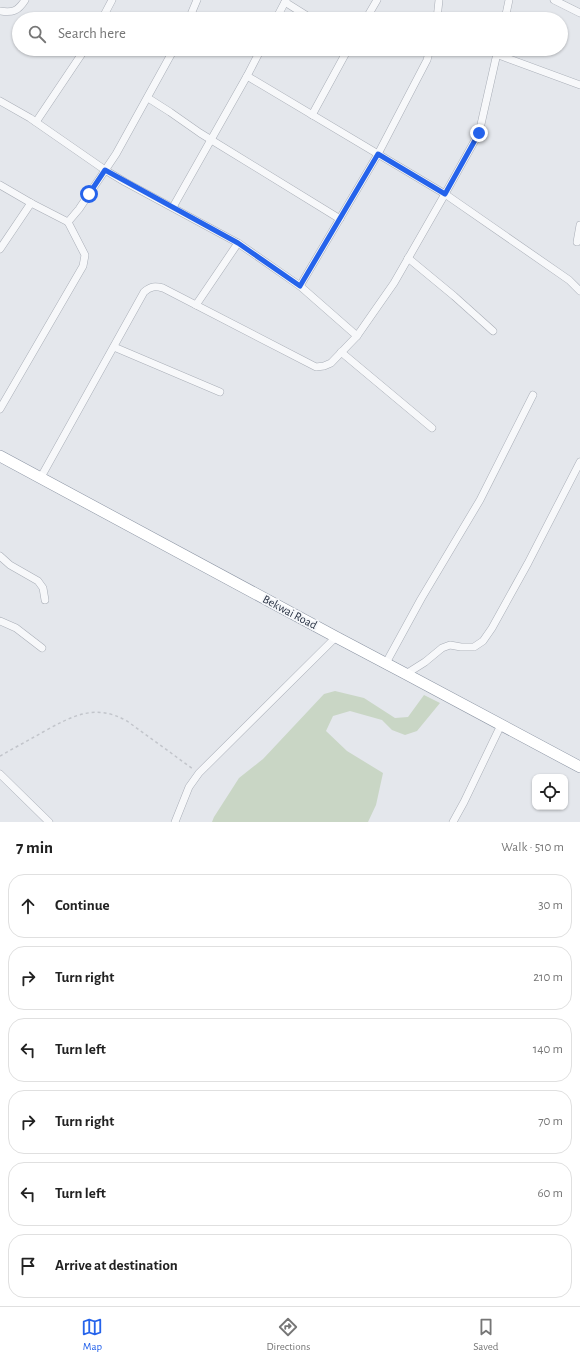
<!DOCTYPE html>
<meta charset="utf-8">
<style>
:root{--surface:#fff;--page:#f6f6f6;--text:#222;--muted:#767676;--line:#e0e0e0;--accent:#2563eb}
body{margin:0;font-family:"Alegreya Sans",sans-serif;background:var(--page);color:var(--text)}
.controls{position:absolute;right:12px;bottom:12px;display:grid;overflow:hidden;border-radius:8px;box-shadow:0 1px 3px #0004}
.controls button{width:36px;height:36px;display:grid;place-items:center;padding:0;border:0;border-bottom:1px solid var(--line);background:var(--surface);color:var(--text);font:20px sans-serif}
.stop{position:absolute;width:12px;height:12px;margin:-9px;border:3px solid #2563eb;border-radius:50%;background:#fff}
.stop.end{background:#2563eb;border-color:#fff;box-shadow:0 1px 4px #0008}
.list{margin:0;padding:0;list-style:none}
h2{display:flex;justify-content:space-between;align-items:center;height:52px;margin:0;padding:0 16px;font-size:17px}
h2 small{font-size:13px;font-weight:400;color:var(--muted)}
.list li{display:grid;grid-template-columns:26px 1fr auto;gap:12px;align-items:center;box-sizing:border-box;height:64px;margin:0 8px 8px;padding:0 8px;border:1px solid var(--line);border-radius:16px}
.list b{display:block;font-size:15px;white-space:nowrap}
.list em{font-size:13px;font-style:normal;color:var(--muted)}
.icon{flex:none;width:22px;height:22px;fill:none;stroke:currentColor;stroke-width:2;stroke-linecap:round;stroke-linejoin:round}
.map{position:relative;flex:none;width:580px;height:822px;overflow:hidden}
.search{position:absolute;background:var(--surface);box-shadow:0 1px 3px #0004;left:12px;right:12px;top:12px;height:44px;display:flex;align-items:center;gap:10px;box-sizing:border-box;padding:0 14px;border-radius:22px;color:var(--muted);font-size:15px}
.sheet{height:484px;background:var(--surface)}
nav{display:flex;justify-content:space-around;align-items:center;box-sizing:border-box;height:56px;border-top:1px solid var(--line);background:var(--surface);font-size:11px;color:var(--muted)}
nav a{display:grid;justify-items:center;gap:2px}
nav .on{color:var(--accent)}
.map>svg:first-child{display:block}
</style>
<div class="map">
<svg width="580" height="822" viewBox="0 0 580 822">
<rect width="100%" height="100%" fill="#e4e7ec"/>
<path fill="#c9d6c5" d="M335,691l29,7 31,20 13,-1 16,-22 16,8 -23,28 -12,4 -13,-5 -10,-10 -32,-9 -17,5 -7,15 21,20 36,22 -7,32 -8,17h-156l2,-5 25,-39 24,-19 61,-65z"/>
<g fill="none" stroke-linecap="round" stroke-linejoin="round">
<g stroke="#a9aeb7" stroke-width="8">
<g id="minor">
<path d="M554,0l26,13"/>
<path d="M285,2l27,17"/>
<path d="M0,11c13,2 18,0 25,-11"/>
<path d="M102,19l10,-19"/>
<path d="M189,19l8,-19"/>
<path d="M276,19l10,-19"/>
<path d="M366,19l11,-19"/>
<path d="M437,19l2,-19"/>
<path d="M505,19l4,-19"/>
<path d="M496,54l84,31"/>
<path d="M247,76l198,118 124,86 11,11"/>
<path d="M148,98l22,14 30,21 140,86"/>
<path d="M0,101l30,17 75,52 20,12 113,61 62,43 57,50"/>
<path d="M312,115l36,-66"/>
<path d="M36,122l49,-73"/>
<path d="M0,185l31,18 37,19 11,-13 37,-55 58,-105"/>
<path d="M173,207l74,-131 14,-27"/>
<path d="M577,242l3,-17"/>
<path d="M0,249l31,-46"/>
<path d="M408,258l46,38 39,35"/>
<path d="M300,286l78,-132 49,-94 3,-11"/>
<path d="M196,305l42,-62"/>
<path d="M114,347l106,45"/>
<path d="M341,352l91,76"/>
<path d="M0,409l83,-143 2,-11 -17,-33"/>
<path d="M41,477l103,-185c7,-6 11,-6 19,-4l153,79 8,-1 7,-3 26,-27 37,-53 51,-89 34,-61 19,-84"/>
<path d="M0,556l10,9 28,16 5,7 2,12"/>
<path d="M0,621l16,7 26,20"/>
<path d="M386,663l35,-64 59,-99 53,-105"/>
<path d="M406,674l19,-12 17,-14 8,-3 11,2h13l9,-6 9,-13 36,-65 52,-101"/>
<path d="M0,774l49,48"/>
<path d="M175,822l14,-35 10,-14 137,-136"/>
<path d="M453,822l11,-20 37,-77"/>
</g>
</g>
<g stroke="#8b94a3" stroke-width="12">
<path id="highway" d="M0,456l336,181 70,37 174,93"/>
</g>
<path stroke="#c2c5cb" stroke-width="1.5" stroke-dasharray="3 3" stroke-linecap="butt" d="M0,756c14,-8 29,-16 43,-24 29,-16 52,-29 84,-11l66,48"/>
<use href="#minor" stroke="#f7f8fa" stroke-width="7"/>
<use href="#highway" stroke="#fff" stroke-width="11"/>
</g>
<g fill="none" stroke-linecap="round" stroke-linejoin="round">
<path stroke="#2563eb" stroke-width="5" d="M89,194l16,-24 133,73 62,43 78,-132 67,40 34,-61"/>
</g>
<g text-anchor="middle" dominant-baseline="central" stroke-width="3.5" stroke-linejoin="round" paint-order="stroke">
<g font-size="12" fill="#2b3445" stroke="#f4f6f9">
<text transform="translate(290 612) rotate(28)">Bekwai Road</text>
</g>
</g>
</svg>
<div class="controls">
<button><svg class="icon" aria-label="locate" viewBox="0 0 24 24"><circle cx="12" cy="12" r="6"/><path d="M12 2v4M12 18v4M2 12h4M18 12h4"/></svg></button>
</div>
<div class="stop" style="left:89px;top:194px"></div>
<div class="stop end" style="left:479px;top:133px"></div>
<div class="search"><svg class="icon" aria-label="search" viewBox="0 0 24 24"><circle cx="10" cy="10" r="6"/><path d="M15 15l6 6"/></svg>Search here</div>
</div>
<section class="sheet">
<h2>7 min<small>Walk · 510 m</small></h2>
<ul class="list">
<li><svg class="icon" aria-label="ahead" viewBox="0 0 24 24"><path d="M12 20V5M6 11l6-6 6 6"/></svg><div><b>Continue</b></div><em>30 m</em></li>
<li><svg class="icon" aria-label="right" viewBox="0 0 24 24"><path d="M7 20v-9h11M14 6l5 5-5 5"/></svg><div><b>Turn right</b></div><em>210 m</em></li>
<li><svg class="icon" aria-label="left" viewBox="0 0 24 24"><path d="M17 20v-9H6M10 6l-5 5 5 5"/></svg><div><b>Turn left</b></div><em>140 m</em></li>
<li><svg class="icon" aria-label="right" viewBox="0 0 24 24"><path d="M7 20v-9h11M14 6l5 5-5 5"/></svg><div><b>Turn right</b></div><em>70 m</em></li>
<li><svg class="icon" aria-label="left" viewBox="0 0 24 24"><path d="M17 20v-9H6M10 6l-5 5 5 5"/></svg><div><b>Turn left</b></div><em>60 m</em></li>
<li><svg class="icon" aria-label="arrive" viewBox="0 0 24 24"><path d="M6 21V4h12l-3 4 3 4H6"/></svg><div><b>Arrive at destination</b></div></li>
</ul>
</section>
<nav>
<a class="on"><svg class="icon" aria-label="map" viewBox="0 0 24 24"><path d="M3 6l6-2 6 2 6-2v14l-6 2-6-2-6 2zM9 4v14M15 6v14"/></svg>Map</a>
<a><svg class="icon" aria-label="directions" viewBox="0 0 24 24"><path d="M12 3l9 9-9 9-9-9zM9 14v-3h6M13 9l2 2-2 2"/></svg>Directions</a>
<a><svg class="icon" aria-label="saved" viewBox="0 0 24 24"><path d="M7 4h10v16l-5-4-5 4z"/></svg>Saved</a>
</nav>
